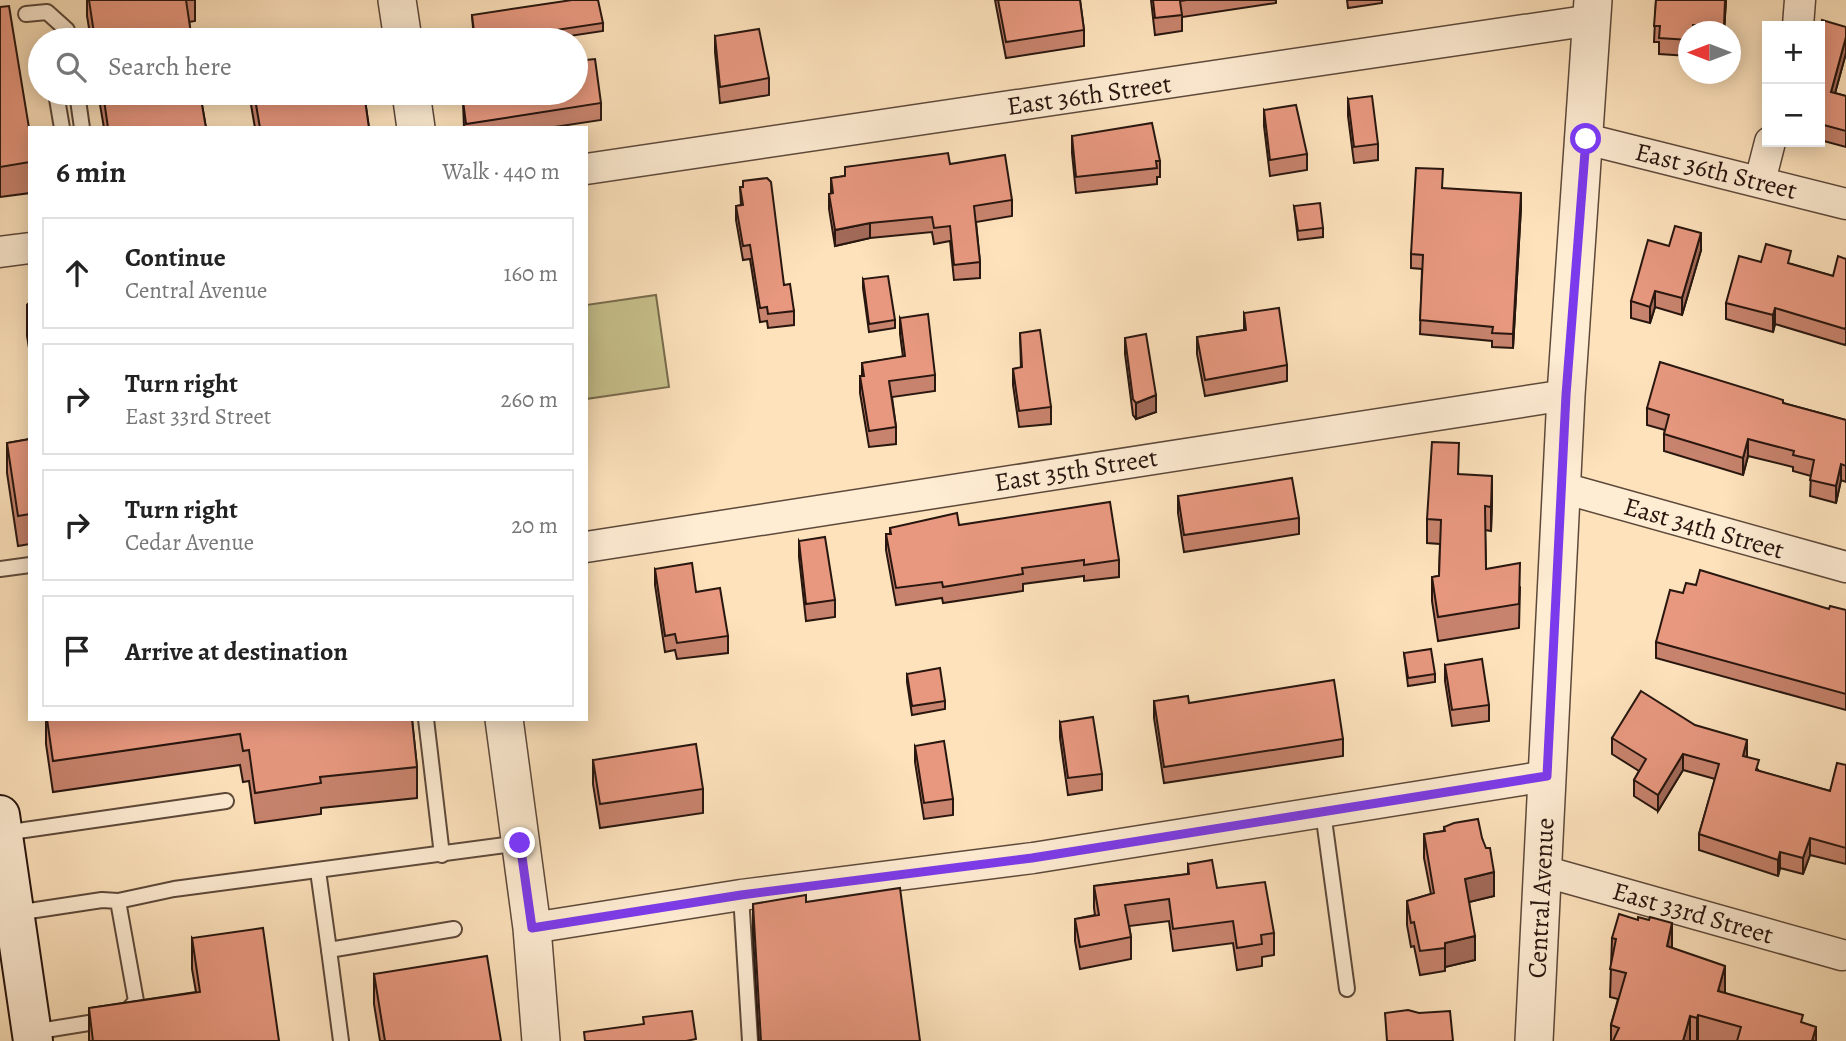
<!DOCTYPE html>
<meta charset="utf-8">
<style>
:root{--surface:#fff;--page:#f6f6f6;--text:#222;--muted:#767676;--line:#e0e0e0}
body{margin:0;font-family:Alegreya,serif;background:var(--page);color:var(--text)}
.controls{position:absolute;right:21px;top:21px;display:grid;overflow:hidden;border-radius:0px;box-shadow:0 4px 18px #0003}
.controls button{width:63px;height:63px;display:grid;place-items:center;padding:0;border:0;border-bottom:2px solid var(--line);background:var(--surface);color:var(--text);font:35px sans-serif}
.compass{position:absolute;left:1678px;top:21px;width:63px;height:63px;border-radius:50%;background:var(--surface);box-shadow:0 4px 18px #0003;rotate:270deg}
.stop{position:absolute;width:21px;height:21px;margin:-16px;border:5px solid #7c3aed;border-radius:50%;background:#fff}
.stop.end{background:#7c3aed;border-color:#fff;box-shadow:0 2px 7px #0008}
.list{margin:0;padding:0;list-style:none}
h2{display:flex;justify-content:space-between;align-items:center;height:91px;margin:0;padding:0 28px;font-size:30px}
h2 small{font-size:23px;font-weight:400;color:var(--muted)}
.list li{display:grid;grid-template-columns:46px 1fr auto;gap:21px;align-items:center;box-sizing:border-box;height:112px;margin:0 14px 14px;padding:0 14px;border:2px solid var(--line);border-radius:0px}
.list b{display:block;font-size:26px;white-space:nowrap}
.list p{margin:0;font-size:23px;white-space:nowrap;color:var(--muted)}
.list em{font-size:23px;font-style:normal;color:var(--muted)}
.icon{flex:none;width:38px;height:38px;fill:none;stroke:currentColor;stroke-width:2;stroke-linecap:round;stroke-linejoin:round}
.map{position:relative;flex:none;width:1846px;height:1041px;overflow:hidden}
.search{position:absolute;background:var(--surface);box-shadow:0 4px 18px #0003;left:28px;top:28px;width:560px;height:77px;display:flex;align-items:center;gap:18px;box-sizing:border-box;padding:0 24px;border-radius:38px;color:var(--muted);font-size:26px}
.panel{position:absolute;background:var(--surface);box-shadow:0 4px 18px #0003;left:28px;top:126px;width:560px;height:595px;border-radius:0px}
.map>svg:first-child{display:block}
</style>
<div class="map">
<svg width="1846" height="1041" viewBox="0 0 1846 1041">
<rect width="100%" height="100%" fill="#fde2bc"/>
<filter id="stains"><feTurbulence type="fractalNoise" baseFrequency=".00286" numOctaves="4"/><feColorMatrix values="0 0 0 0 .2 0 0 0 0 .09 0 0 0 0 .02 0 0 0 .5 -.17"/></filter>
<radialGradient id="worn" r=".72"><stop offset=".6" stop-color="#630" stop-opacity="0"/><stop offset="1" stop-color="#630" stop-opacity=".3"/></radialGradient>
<path fill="#c7c18c" stroke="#786c4e" stroke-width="2" d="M656,295l13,92 -83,12v-94z"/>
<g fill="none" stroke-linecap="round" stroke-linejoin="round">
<g stroke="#5d493a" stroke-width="18">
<g id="service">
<path d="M26,14l21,-2 20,18 2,10"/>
<path d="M56,93l6,35"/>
<path d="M77,93l5,35"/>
<path d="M0,569l30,-4"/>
<path d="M426,719l16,136"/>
<path d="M1323,812l24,177"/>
<path d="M4,833l222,-32"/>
<path d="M318,871l11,79"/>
<path d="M741,895l9,146"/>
<path d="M118,901l56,-12 346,-46"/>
<path d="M16,913l86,-13 16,1 18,100 -11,12"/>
<path d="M33,1032l74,-12"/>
<path d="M341,1041l-12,-91 125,-21"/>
</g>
</g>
<g stroke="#5d493a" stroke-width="33">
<g id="minor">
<path d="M1798,26l2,-26"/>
<path d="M1586,139l260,65"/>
<path d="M586,169l1006,-149"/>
<path d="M1760,181l10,-39"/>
<path d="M0,252l30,-4"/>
<path d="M1563,488l283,79"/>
<path d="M586,547l980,-152"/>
<path d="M1543,871l299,84"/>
<path d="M532,928l209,-33 292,-37 514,-82"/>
</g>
</g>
<g stroke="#5d493a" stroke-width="40">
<g id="tertiary">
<path d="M397,0l6,40"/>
<path d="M411,93l5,35"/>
<path d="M504,719l28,209 9,113"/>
<path d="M1534,1041l32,-646 27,-395"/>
</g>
</g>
<g stroke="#28160f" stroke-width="42">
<path id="secondary" d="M0,815l33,226"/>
</g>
<use href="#service" stroke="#feecd3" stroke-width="14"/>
<use href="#minor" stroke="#feecd3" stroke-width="30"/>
<use href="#tertiary" stroke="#feecd3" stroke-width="37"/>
<use href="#secondary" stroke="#feecd3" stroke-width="38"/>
</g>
<g fill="#c7836d" stroke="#28160f" stroke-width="2">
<path d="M87,0h108v21l-6,1 3,18h-101l-4,-24z"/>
<path d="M995,0h85l4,30v16l-78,12z"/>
<path d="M1151,0h125v3l-94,14v14l-27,4z"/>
<path d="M1347,0h35v3l-34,5z"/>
<path d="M1656,0h70l-2,32h-35v24l-30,-2v-12h-5z"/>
<path d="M0,7l30,127v59l-30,4z"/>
<path d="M472,15l131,8v8l-60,9h-69z"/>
<path d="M1846,27v26l-11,40 11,3v51l-26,-7v-109z"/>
<path d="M715,36l54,42v17l-49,8 -5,-51z"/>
<path d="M98,93h102l6,35h-102z"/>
<path d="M249,93h115l5,35h-114z"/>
<path d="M466,93h110l25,10v17l-53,8h-84l-1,-27h4z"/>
<path d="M1348,99l30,45v16l-24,3 -6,-47z"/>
<path d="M1264,110l43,44v16l-37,6 -6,-50z"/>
<path d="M1072,136l88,25v16h-3v7l-81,9 -4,-40z"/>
<path d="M950,164l62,36v16l-36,6 4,40v16l-26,2 -4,-39 -16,3 -2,-12 -62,6 -35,8 -6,-37v-15h2v-16l14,-2v-9z"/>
<path d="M743,181l51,130v14l-26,3 -1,-7 -7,1 -10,-63 -7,1 -7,-40v-14l5,-1 -1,-18h3z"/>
<path d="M1442,188l79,19 -8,141 -21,-1v-6l-72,-7 2,-65 -11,-1v-14z"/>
<path d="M1294,206l29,22v9l-25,3z"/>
<path d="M1669,246l32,4 -19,65 -27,-8 -5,16 -19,-5v-17z"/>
<path d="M1846,259v84l-1,2 -70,-21 -2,8 -47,-13v-16l35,-41 30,2 42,12z"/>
<path d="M863,279l32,41v8l-26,4 -6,-44z"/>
<path d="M30,302v52l-3,-18v-31z"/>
<path d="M1244,313l43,52v16l-82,15 -8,-42v-17l47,-7z"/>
<path d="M900,318l35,57v16l-43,6 4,30v17l-27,3 -9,-54v-17h2v-13l41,-6 -3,-23z"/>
<path d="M1020,333l31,74v17l-32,3 -6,-42v-16l8,-1z"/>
<path d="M1125,338l31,74 -20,7 -3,-4 -8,-61z"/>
<path d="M1783,403l63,17v62l-5,-2 -5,23 -26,-7 1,-20 -18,-5v-4l-45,-11 -5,19 -79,-24v-17l1,-4 -18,-5v-17z"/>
<path d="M30,439v105l-12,2 -11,-73v-30z"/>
<path d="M1459,474l33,26 -1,31 -6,-1 1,39 34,18 -1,41 -81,13 -6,-40v-24l7,-1 1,-32 -13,-1v-24z"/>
<path d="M1178,496l121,22v16l-115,18 -6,-39z"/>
<path d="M959,525l160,35v17l-35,4v-5l-61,8v7l-80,12 -1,-5 -46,7 -10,-55v-16h4v-6z"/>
<path d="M799,541l36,59v17l-29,4 -7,-64z"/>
<path d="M655,569l73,67v17l-51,6 -2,-9 -10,2 -10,-67z"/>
<path d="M1696,585l133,24 17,1v100l-190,-52v-16l27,-49z"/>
<path d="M1404,653l31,21v8l-27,4z"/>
<path d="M1445,665l44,40v16l-37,5 -7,-45z"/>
<path d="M907,674l38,27v8l-33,6 -5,-33z"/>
<path d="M1154,701l189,38v17l-179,27 -10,-65z"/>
<path d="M46,719h366l5,48v31l-96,10v6l-66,9 -6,-42 -6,1 -3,-17 -187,27 -7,-48z"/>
<path d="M1060,722l42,52v16l-34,5 -8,-57z"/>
<path d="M1612,738l135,19 12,14 71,20 16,-26v99l-36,-9 -7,19 -23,-6 -2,8 -79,-26v-16l16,-55 -32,-9 -25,41 -24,-15v-16l5,-9 -27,-17z"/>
<path d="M915,746l38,53v16l-29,4 -9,-57z"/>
<path d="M593,760l110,29v24l-103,15 -7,-44z"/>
<path d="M1444,827l38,11 12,58 -25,6 6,58 -30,7v4l-25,4 -6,-29 -3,1 -4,-22v-24l24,-7 -7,-36v-24l20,-3z"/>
<path d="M1188,864l29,24 57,45v22l-12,2v9l-25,4 -4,-27 -60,8 -4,-30 -40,5 2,11v22l-51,10 -5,-28v-22l20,-4 -1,-7v-22l94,-12z"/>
<path d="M806,902l114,139h-161l-6,-106v-31z"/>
<path d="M192,938l87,103h-190v-33l107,-16 -4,-23z"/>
<path d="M1612,938l60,10 53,45 78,30 13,18h-205v-16l7,-26 -8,-2z"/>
<path d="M374,974l127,67h-121l-6,-37z"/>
</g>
<g fill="#a26a59" stroke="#28160f" stroke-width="2">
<path d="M1725,0h1l-2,32z"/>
<path d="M1846,37v16l-15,55v-16z"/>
<path d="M1521,193v14l-8,141v-14z"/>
<path d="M870,223v15l-35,8v-16z"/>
<path d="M1701,233v17l-19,65v-17z"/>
<path d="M1655,291v16l-5,16v-16z"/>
<path d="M1775,308v16l-2,8v-17z"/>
<path d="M1156,395v17l-20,7v-16z"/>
<path d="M1748,439v17l-5,19v-17z"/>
<path d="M1841,464v16l-5,23v-17z"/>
<path d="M1492,476v24l-1,31v-24z"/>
<path d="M1747,740v16l-4,16v-16z"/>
<path d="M1683,754v16l-25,41v-16z"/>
<path d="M1810,838v17l-7,19v-16z"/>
<path d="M1780,852v16l-2,8v-16z"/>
<path d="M1494,872v24l-29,7v-24z"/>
<path d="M1672,923v29l-5,-6z"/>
<path d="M1475,936v24l-30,7v-24z"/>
<path d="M1725,966v28l-7,-3z"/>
<path d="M1698,1015v26h-1v-23z"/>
<path d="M1690,1016v25h-7z"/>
<path d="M1816,1027v14h-4z"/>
</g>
<g fill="#e7987f" stroke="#28160f" stroke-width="2">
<path d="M89,0h97l6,40h-97z"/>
<path d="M572,0h26l5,23 -114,17h-14l-3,-25z"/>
<path d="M998,0h82l4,30 -78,12z"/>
<path d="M1153,0h34l-7,1 2,14 -27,3z"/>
<path d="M1656,0h69l-1,26 -31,-1v7h-4v8l-30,-2 1,-12h-6z"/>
<path d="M9,6l21,128v28l-30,5v-160z"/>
<path d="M1822,20l24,7v10l-15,55 15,4v35l-26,-7v-93z"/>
<path d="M759,29l10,49 -49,9 -5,-51z"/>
<path d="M595,59l6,44 -135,21 -3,-23 6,-1 -1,-7h108v-32z"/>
<path d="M103,93h97l6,35h-98z"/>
<path d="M254,93h110l5,35h-109z"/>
<path d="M1372,96l6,48 -24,3 -6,-48z"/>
<path d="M1296,105l11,49 -37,6 -6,-50z"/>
<path d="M1152,123l8,38h-4l1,7 -81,9 -4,-41z"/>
<path d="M948,153l2,11 55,-9 7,45 -38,6 6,56 -26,3 -4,-39 -16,2 -2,-11 -62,6 -35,7 -6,-36 4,-1 -2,-15 14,-2v-9z"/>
<path d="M1416,168l27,1 -1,19 79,5 -8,141 -21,-1 1,-6 -73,-7 3,-65 -12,-1z"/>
<path d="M767,178l4,4 13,103 6,-1 4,27 -26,3 -1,-7 -7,1 -10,-63 -7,1 -7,-40 7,-1 -3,-18h3v-6z"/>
<path d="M1320,203l3,25 -25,3 -4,-25z"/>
<path d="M1675,226l26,7 -19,65 -27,-7 -5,16 -19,-6 17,-61 21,6z"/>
<path d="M1766,244l25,7 -3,12 45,13 5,-20 8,3v68l-1,2 -70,-21 -2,7 -47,-12 13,-47 22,6z"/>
<path d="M888,276l7,44 -26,4 -6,-45z"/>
<path d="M30,302v21l-3,-18z"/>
<path d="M1279,308l8,57 -82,15 -8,-43 49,-7 -2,-17z"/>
<path d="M928,314l7,61 -46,6 7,46 -27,4 -9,-55h4l-2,-13 43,-7 -5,-38z"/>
<path d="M1040,330l11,77 -32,4 -6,-42 9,-2 -2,-34z"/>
<path d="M1146,334l10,61 -20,8 -3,-4 -8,-61z"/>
<path d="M1660,362l123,38v3l63,17v46l-5,-2 -5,22 -26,-6 4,-20 -21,-5 1,-4 -46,-12 -5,19 -79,-24 5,-19 -22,-7z"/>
<path d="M30,439v75l-12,2 -11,-73z"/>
<path d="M1432,442l27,1 -1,31 34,2 -1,31 -6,-1 1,63 34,-6 -1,41 -81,13 -6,-40 7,-1 2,-56 -14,-1z"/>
<path d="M1292,478l7,40 -115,17 -6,-39z"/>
<path d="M1110,502l9,58 -35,5v-5l-62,8 1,6 -80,13 -1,-5 -46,6 -10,-54h5l-1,-6 67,-15 2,12z"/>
<path d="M825,537l10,63 -29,4 -7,-63z"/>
<path d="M692,563l4,29 24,-4 8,48 -51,7 -2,-9 -10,2 -10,-67z"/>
<path d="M1700,570l129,39 1,-3 16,4v84l-190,-52 14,-52 13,3 3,-10 10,2z"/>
<path d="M1431,649l4,25 -27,4 -4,-25z"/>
<path d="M1482,659l7,46 -37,5 -7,-45z"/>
<path d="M940,668l5,33 -33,5 -5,-32z"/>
<path d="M1334,680l9,59 -179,28 -10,-66 34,-5 1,7z"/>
<path d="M1641,691l54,34 52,15 -4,16 16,4 -3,10 74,21 7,-28 9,2v83l-36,-10 -7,20 -23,-6 -2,8 -79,-26 20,-70 -36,-10 -25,41 -24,-15 12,-21 -34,-21z"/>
<path d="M1093,717l9,57 -34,4 -8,-56z"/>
<path d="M47,719h365l5,48 -97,10 1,6 -66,10 -6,-43 -6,1 -3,-17 -187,27z"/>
<path d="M944,741l9,58 -29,4 -9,-57z"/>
<path d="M696,744l7,45 -103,15 -7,-44z"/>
<path d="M1478,819l4,19 4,10h4l4,24 -29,7 10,57 -30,7v5l-25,3 -6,-29 -3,1 -4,-22 27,-8 -10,-59 21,-3 -1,-4 10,-4z"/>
<path d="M1212,860l5,28 48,-6 9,51 -13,2 1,9 -25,4 -4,-27 -60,8 -4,-30 -44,6 6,32 -51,10 -5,-28 24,-4 -5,-29 95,-12 -1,-10z"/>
<path d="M900,888l20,153h-159l-8,-137 53,-9v7z"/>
<path d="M1619,914l19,6v-3l11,3 1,-3 22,6 -5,23 58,20 -7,25 85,24 -2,7 15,5 -4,14h-75l4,-14 -43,-12 -1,3 -7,-2 -7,25h-70l6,-13 -8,-3 15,-52 -16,-4 6,-30 -4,-1z"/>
<path d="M263,928l16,113h-186l-4,-33 111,-16 -8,-54z"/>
<path d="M487,956l14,85h-116l-11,-67z"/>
<path d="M1408,1010l11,3 31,-2 3,30h-66l-2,-28z"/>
<path d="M692,1011l4,28 -10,2h-101l-1,-9 60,-8 -1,-7z"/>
</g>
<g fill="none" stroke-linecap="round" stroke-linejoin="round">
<path stroke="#7c3aed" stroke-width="9" d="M520,843l12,85 209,-33 291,-37 515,-82 19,-381 20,-256"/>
</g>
<g text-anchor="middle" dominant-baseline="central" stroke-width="5" stroke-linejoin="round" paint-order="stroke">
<g font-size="26" fill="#28160f" stroke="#feecd3">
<text transform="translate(1089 95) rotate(-8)">East 36th Street</text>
<text transform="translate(1716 171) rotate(14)">East 36th Street</text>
<text transform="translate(1076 470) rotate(-9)">East 35th Street</text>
<text transform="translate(1704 528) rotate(16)">East 34th Street</text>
<text transform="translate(1541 898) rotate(-87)">Central Avenue</text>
<text transform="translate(1693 913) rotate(16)">East 33rd Street</text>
</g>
</g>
<rect width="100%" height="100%" filter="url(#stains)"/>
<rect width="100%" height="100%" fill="url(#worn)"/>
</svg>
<div class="controls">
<button>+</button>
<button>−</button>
</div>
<svg class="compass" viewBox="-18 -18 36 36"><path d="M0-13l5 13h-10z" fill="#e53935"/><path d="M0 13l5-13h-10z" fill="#767676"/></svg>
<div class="stop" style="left:1586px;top:139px"></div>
<div class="stop end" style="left:520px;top:843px"></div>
<div class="search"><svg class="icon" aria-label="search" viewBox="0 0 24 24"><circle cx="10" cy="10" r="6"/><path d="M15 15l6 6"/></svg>Search here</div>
<section class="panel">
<h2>6 min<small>Walk · 440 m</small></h2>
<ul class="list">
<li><svg class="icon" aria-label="ahead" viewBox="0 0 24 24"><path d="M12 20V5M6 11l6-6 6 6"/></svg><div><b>Continue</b><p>Central Avenue</p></div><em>160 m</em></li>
<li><svg class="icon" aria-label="right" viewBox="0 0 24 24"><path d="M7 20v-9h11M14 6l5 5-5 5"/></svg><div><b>Turn right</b><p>East 33rd Street</p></div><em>260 m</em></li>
<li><svg class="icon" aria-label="right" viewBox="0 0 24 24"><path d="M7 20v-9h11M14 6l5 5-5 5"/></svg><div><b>Turn right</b><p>Cedar Avenue</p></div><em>20 m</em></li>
<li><svg class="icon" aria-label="arrive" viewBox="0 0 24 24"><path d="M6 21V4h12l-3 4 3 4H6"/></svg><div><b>Arrive at destination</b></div></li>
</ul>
</section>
</div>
